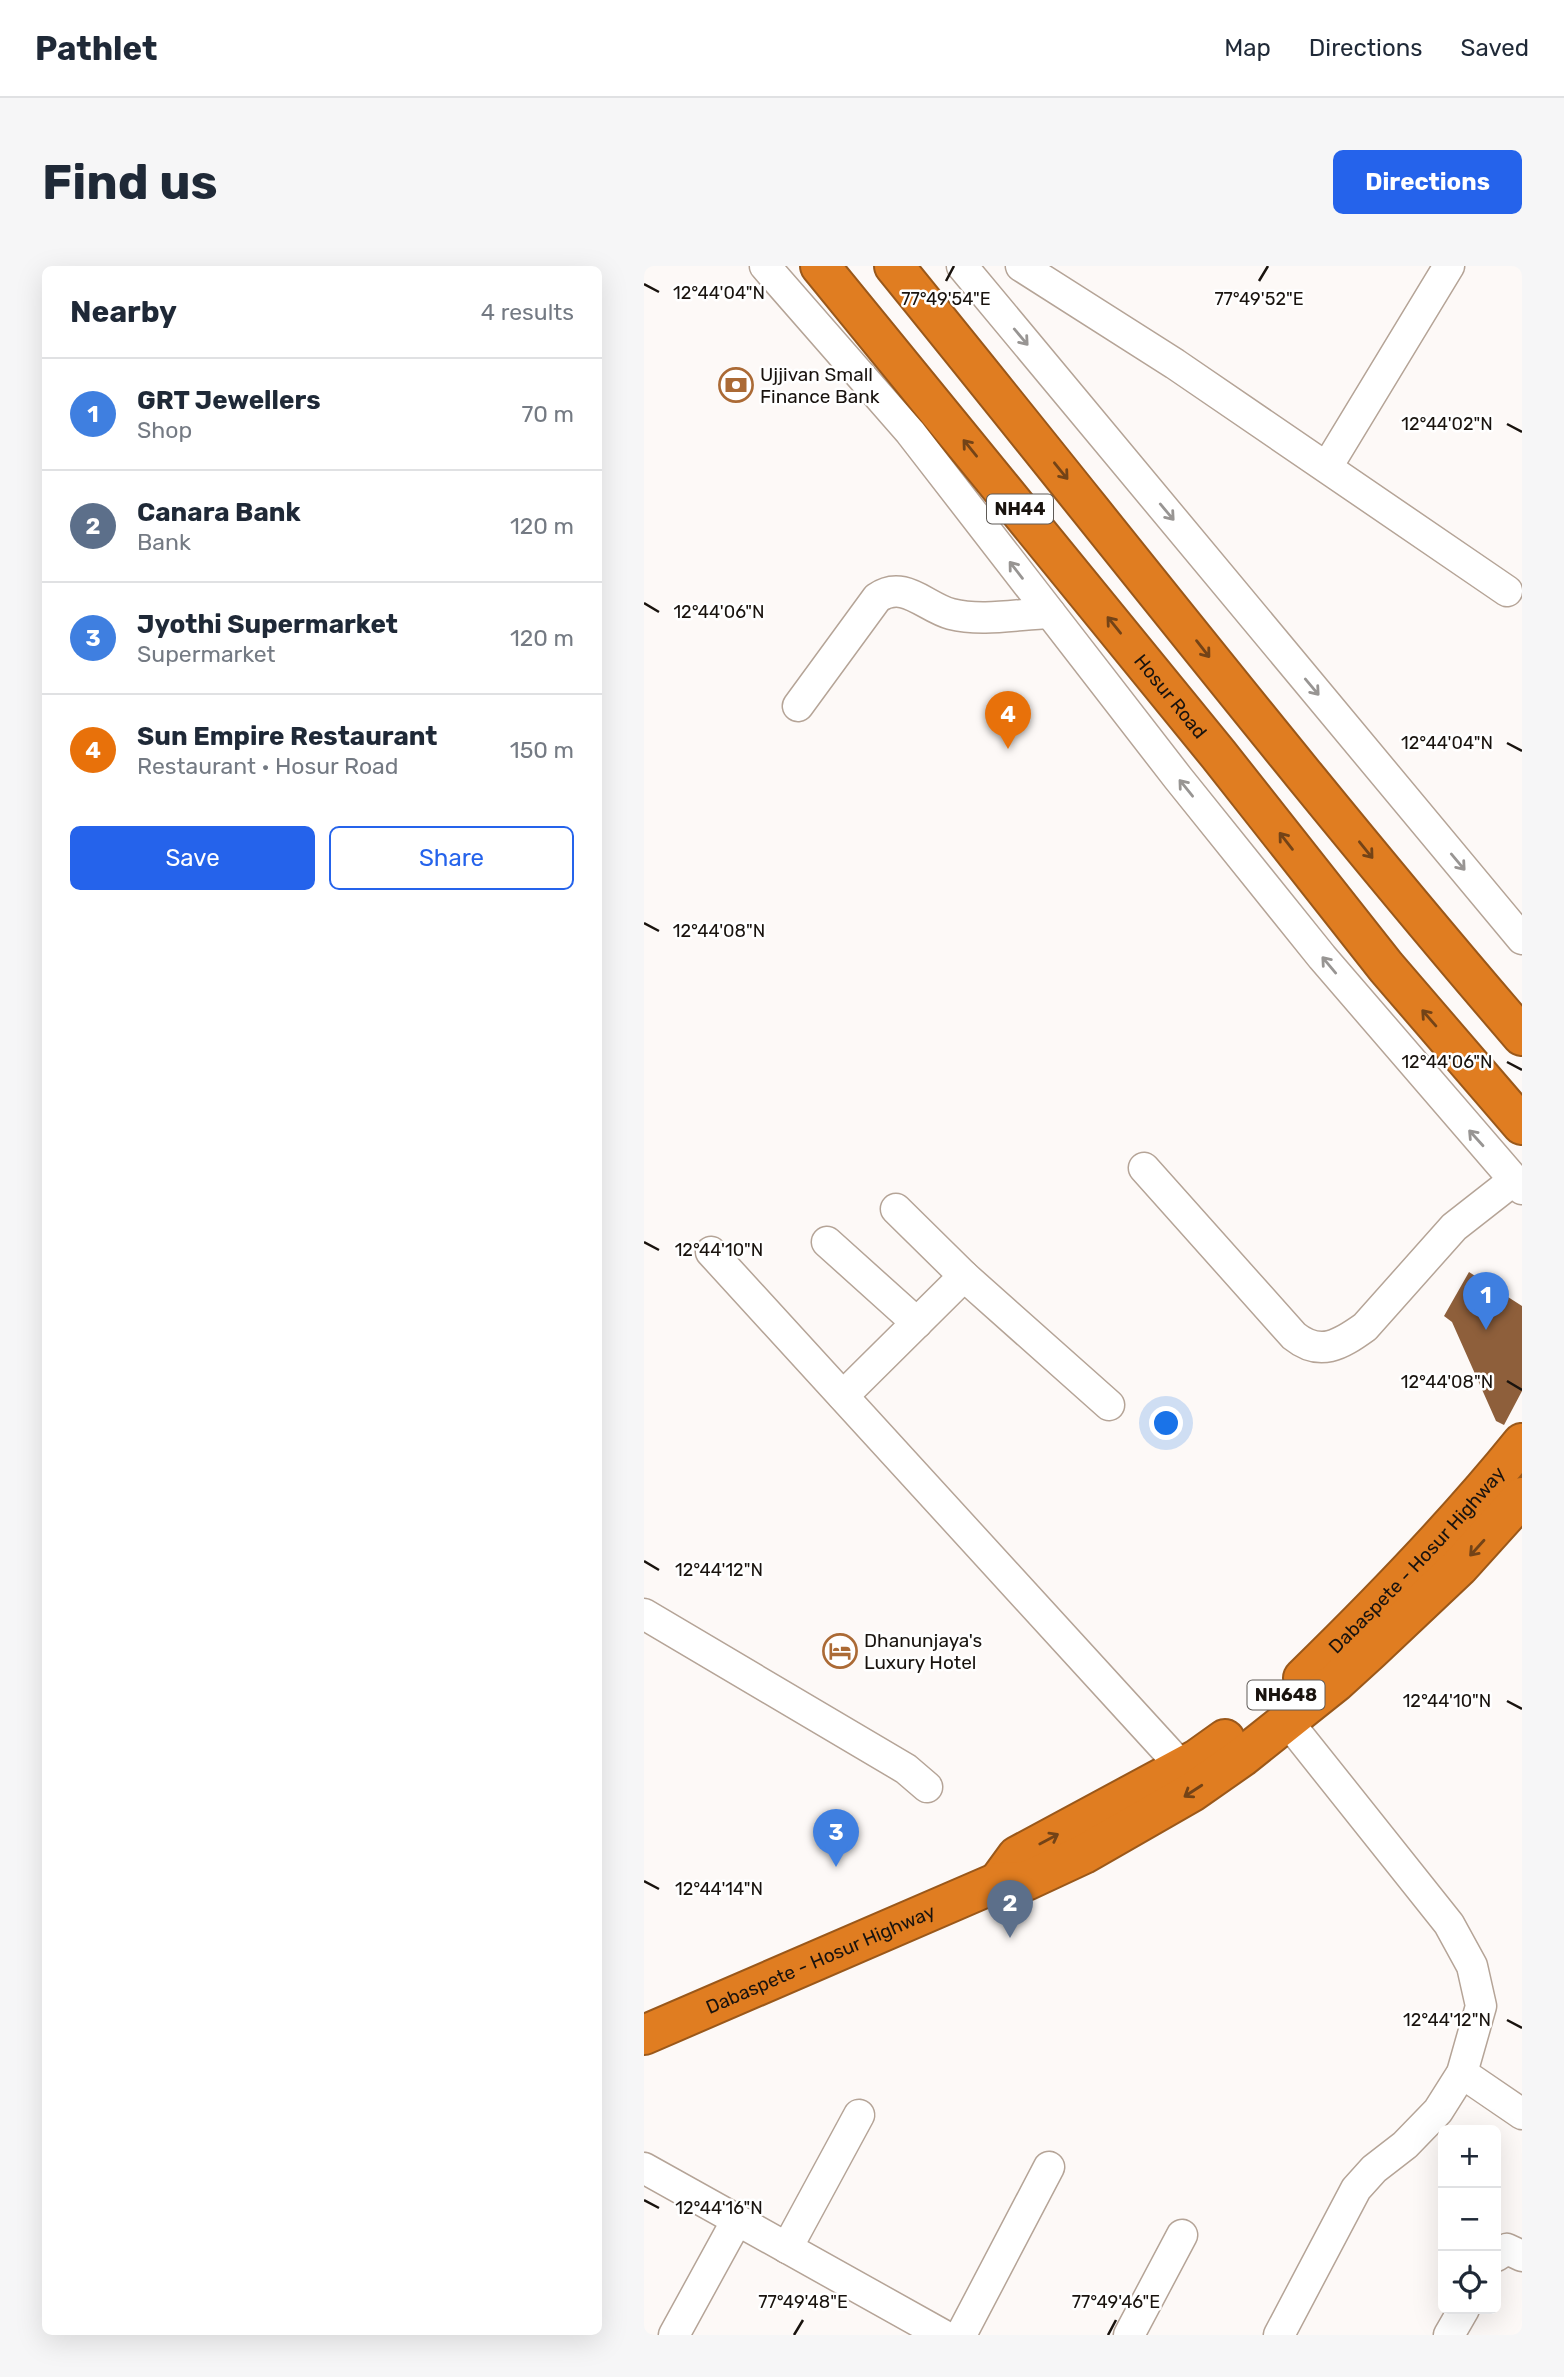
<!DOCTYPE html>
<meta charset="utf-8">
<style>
:root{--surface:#fff;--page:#f6f6f7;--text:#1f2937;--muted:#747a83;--line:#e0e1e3;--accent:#2563eb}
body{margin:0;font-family:Rubik,sans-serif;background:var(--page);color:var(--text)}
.controls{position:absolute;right:21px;bottom:21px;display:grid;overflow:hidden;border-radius:10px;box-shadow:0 7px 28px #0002}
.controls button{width:63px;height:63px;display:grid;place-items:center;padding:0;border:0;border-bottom:2px solid var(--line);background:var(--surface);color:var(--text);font:35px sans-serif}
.you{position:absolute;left:523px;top:1158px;width:24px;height:24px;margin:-18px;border:5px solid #fff;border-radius:50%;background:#1a73e8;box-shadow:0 0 0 10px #1a73e833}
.badge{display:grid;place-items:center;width:46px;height:46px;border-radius:50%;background:var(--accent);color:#fff;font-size:23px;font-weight:700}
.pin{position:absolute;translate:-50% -58px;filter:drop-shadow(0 2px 4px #0008)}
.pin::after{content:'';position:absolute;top:37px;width:24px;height:21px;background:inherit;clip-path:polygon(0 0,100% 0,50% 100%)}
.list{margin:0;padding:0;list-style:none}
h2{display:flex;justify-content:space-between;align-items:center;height:91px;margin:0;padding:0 28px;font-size:30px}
h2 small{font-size:23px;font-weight:400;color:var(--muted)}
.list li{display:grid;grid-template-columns:46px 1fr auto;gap:21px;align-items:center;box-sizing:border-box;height:112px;padding:0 28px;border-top:2px solid var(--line)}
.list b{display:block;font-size:26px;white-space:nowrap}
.list p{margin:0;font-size:23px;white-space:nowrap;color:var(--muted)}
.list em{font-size:23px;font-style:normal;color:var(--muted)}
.actions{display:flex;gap:14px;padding:21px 28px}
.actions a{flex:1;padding:16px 0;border:2px solid var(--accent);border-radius:10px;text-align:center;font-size:24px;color:var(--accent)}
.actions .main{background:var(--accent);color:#fff}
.icon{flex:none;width:38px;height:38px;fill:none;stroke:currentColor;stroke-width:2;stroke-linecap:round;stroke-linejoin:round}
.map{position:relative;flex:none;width:878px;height:2069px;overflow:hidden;border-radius:10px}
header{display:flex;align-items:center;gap:42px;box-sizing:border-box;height:98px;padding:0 35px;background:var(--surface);border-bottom:2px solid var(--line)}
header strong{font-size:33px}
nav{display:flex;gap:38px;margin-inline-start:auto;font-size:24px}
.intro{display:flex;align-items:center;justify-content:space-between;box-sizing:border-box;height:168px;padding:0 42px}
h1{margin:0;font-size:49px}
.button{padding:18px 32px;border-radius:10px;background:var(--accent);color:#fff;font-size:24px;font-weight:700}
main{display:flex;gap:42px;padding:0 42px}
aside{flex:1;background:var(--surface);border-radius:10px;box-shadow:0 7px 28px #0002}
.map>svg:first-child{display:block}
</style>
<header>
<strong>Pathlet</strong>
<nav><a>Map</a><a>Directions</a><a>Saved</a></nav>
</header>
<div class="intro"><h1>Find us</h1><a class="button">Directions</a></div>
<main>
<aside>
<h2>Nearby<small>4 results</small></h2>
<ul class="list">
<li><span class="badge" style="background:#3f7fe0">1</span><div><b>GRT Jewellers</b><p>Shop</p></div><em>70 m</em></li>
<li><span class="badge" style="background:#5c6f8a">2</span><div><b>Canara Bank</b><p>Bank</p></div><em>120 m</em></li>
<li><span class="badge" style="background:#3f7fe0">3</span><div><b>Jyothi Supermarket</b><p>Supermarket</p></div><em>120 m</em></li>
<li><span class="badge" style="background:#e8710a">4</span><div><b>Sun Empire Restaurant</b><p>Restaurant · Hosur Road</p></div><em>150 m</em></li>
</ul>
<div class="actions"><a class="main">Save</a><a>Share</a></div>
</aside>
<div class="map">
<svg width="878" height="2069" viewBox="0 0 878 2069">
<rect width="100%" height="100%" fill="#fdf9f7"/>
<path fill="#8e5f3b" d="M825,1006l53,34v85l-18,34 -8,-4 -44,-99 -8,-6z"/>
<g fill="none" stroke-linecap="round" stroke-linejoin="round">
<g stroke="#b5a497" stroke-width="33">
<g id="minor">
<path d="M121,0l145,166 268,346 144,179 200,232"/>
<path d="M318,0l560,673"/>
<path d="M377,0l154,98 332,227"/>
<path d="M683,201l122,-201"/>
<path d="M154,440l79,-108c27,-19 48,9 74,16 31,8 68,0 99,-1"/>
<path d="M500,902l150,168c26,21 46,9 71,-9l89,-100 60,-47"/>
<path d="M252,943l68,67"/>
<path d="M183,976l90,81"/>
<path d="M67,986l471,515"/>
<path d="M199,1130l121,-120 145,129"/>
<path d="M0,1348l262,155 21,18"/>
<path d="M818,1807l60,41"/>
<path d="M0,1902l299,167"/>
<path d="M143,1982l72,-133"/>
<path d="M852,1990l11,-7 15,7"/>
<path d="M30,2069l63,-115"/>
<path d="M317,2069l88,-168"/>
<path d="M485,2069l53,-100"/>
<path d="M635,2069l77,-146 18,-20 31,-24 33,-34 24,-38 19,-67 -9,-40 -23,-42 -161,-202"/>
<path d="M805,2069l15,-26"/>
</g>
</g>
<g stroke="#9a581a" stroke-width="42">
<g id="highway">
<path id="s1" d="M176,0l398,488 168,213 136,158"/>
<path d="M250,0c209,257 412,519 628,770"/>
<path id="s2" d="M659,1412c76,-74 152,-152 219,-235"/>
<path d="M354,1616l19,-26 180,-97 28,-20"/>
<path id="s3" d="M0,1769l354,-153 28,-1 58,-27 108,-62 50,-35 94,-75 34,-31 89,-84 63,-70"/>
</g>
</g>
<use href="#minor" stroke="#fff" stroke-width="30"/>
<use href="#highway" stroke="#e07d21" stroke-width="38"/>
</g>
<defs><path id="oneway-shaft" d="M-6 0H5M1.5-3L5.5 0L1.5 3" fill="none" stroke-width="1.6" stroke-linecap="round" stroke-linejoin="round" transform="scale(1.75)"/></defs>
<g stroke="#989593">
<use href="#oneway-shaft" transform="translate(377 71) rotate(50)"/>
<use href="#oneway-shaft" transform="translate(523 246) rotate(50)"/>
<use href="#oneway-shaft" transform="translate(372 304) rotate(-128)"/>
<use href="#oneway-shaft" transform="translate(668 421) rotate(50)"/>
<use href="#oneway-shaft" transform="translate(542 522) rotate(-129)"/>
<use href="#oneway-shaft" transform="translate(814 596) rotate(50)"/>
<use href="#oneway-shaft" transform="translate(685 699) rotate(-130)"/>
<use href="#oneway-shaft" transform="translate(832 872) rotate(-132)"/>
</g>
<g stroke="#734317">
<use href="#oneway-shaft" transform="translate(326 182) rotate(-129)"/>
<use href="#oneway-shaft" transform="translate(417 205) rotate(51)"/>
<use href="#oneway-shaft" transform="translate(470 359) rotate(-129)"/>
<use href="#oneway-shaft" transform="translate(559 383) rotate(52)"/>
<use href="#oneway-shaft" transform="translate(642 575) rotate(-128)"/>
<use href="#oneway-shaft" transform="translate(722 584) rotate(51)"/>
<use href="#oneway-shaft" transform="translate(785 752) rotate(-131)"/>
<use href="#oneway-shaft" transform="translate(833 1282) rotate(132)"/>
<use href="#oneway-shaft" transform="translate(549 1525) rotate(147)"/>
<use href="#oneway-shaft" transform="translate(405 1573) rotate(-28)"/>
</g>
<path fill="none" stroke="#19130e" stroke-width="2.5" d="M302,15l8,-15M615,15l9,-15M0,18l15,8M863,158l15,8M0,337l15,9M863,477l15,8M0,657l15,8M863,796l15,8M0,976l15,8M863,1115l15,9M0,1295l15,9M863,1435l15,8M0,1615l15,8M863,1754l15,8M0,1934l15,8M150,2069l9,-15M464,2069l8,-15"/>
<defs>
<g id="bank-ring" transform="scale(1.75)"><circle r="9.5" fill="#fff" stroke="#ab6a35" stroke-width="1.5"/><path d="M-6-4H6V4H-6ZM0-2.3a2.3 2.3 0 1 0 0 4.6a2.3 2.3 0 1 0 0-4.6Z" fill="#ab6a35"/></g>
<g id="hotel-ring" transform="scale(1.75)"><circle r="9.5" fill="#fff" stroke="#ab6a35" stroke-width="1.5"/><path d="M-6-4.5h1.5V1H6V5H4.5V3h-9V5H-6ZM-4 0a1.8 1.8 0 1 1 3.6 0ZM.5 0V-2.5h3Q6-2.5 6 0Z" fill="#ab6a35"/></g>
</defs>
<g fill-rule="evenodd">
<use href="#bank-ring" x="92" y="119"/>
<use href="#hotel-ring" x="196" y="1385"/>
</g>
<g text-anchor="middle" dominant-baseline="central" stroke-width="5" stroke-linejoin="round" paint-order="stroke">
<g fill="#fff" stroke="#5e5a56" stroke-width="2">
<rect x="343" y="228.5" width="66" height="29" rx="5"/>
<rect x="603.5" y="1414.5" width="77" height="29" rx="5"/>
</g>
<g font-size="18" font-weight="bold" fill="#19130e">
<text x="376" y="243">NH44</text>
<text x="642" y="1429">NH648</text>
</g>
<g font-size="19" fill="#19130e" stroke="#fff" text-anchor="start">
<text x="116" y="108">Ujjivan Small<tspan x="116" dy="22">Finance Bank</tspan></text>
<text x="220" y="1374">Dhanunjaya's<tspan x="220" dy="22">Luxury Hotel</tspan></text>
</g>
<g font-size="19" fill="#19130e" stroke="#fff">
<text stroke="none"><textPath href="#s1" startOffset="555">Hosur Road</textPath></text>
<text stroke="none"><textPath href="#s2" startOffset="164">Dabaspete - Hosur Highway</textPath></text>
<text stroke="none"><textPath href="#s3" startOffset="192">Dabaspete - Hosur Highway</textPath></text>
</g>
</g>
<g font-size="18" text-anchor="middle" fill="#19130e" stroke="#fff" stroke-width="5" stroke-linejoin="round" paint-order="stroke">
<text x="75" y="33">12°44'04"N</text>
<text x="302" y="39">77°49'54"E</text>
<text x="615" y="39">77°49'52"E</text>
<text x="803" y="164">12°44'02"N</text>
<text x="75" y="352">12°44'06"N</text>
<text x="803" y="483">12°44'04"N</text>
<text x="75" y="671">12°44'08"N</text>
<text x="803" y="802">12°44'06"N</text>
<text x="75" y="990">12°44'10"N</text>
<text x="803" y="1122">12°44'08"N</text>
<text x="75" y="1310">12°44'12"N</text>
<text x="803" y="1441">12°44'10"N</text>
<text x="75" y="1629">12°44'14"N</text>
<text x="803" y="1760">12°44'12"N</text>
<text x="75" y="1948">12°44'16"N</text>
<text x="159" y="2042">77°49'48"E</text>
<text x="472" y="2042">77°49'46"E</text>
</g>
</svg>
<div class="controls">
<button>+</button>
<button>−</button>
<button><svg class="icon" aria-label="locate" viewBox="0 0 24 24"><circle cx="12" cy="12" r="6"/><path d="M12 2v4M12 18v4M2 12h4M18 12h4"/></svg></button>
</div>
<div class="you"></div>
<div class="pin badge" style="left:842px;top:1064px;background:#3f7fe0">1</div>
<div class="pin badge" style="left:366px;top:1672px;background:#5c6f8a">2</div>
<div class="pin badge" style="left:192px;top:1601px;background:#3f7fe0">3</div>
<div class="pin badge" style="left:364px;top:483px;background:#e8710a">4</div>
</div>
</main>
